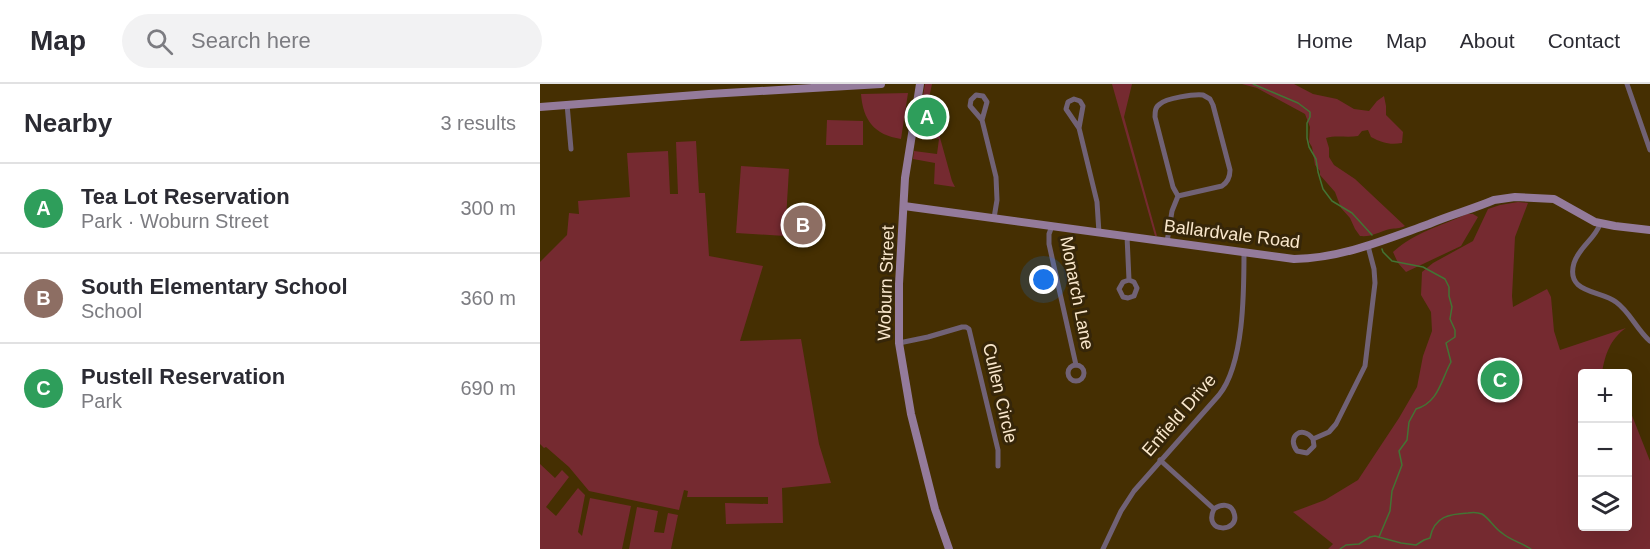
<!DOCTYPE html>
<meta charset="utf-8">
<style>
:root{--surface:#fff;--page:#f2f2f3;--text:#2b2b33;--muted:#7c7c81;--line:#e1e1e2;--accent:#7c3aed}
body{margin:0;font-family:Helvetica,sans-serif;background:var(--page);color:var(--text)}
.controls{position:absolute;right:18px;bottom:18px;display:grid;overflow:hidden;border-radius:6px;box-shadow:0 6px 24px #0002}
.controls button{width:54px;height:54px;display:grid;place-items:center;padding:0;border:0;border-bottom:2px solid var(--line);background:var(--surface);color:var(--text);font:30px sans-serif}
.you{position:absolute;left:504px;top:196px;width:21px;height:21px;margin:-15px;border:4px solid #fff;border-radius:50%;background:#1a73e8;box-shadow:0 0 0 9px #1a73e833}
.badge{display:grid;place-items:center;width:39px;height:39px;border-radius:50%;background:var(--accent);color:#fff;font-size:20px;font-weight:700}
.pin{position:absolute;translate:-50% -50%;border:3px solid #fff;box-shadow:0 2px 6px #0006}
.list{margin:0;padding:0;list-style:none}
h2{display:flex;justify-content:space-between;align-items:center;height:78px;margin:0;padding:0 24px;font-size:26px}
h2 small{font-size:20px;font-weight:400;color:var(--muted)}
.list li{display:grid;grid-template-columns:39px 1fr auto;gap:18px;align-items:center;box-sizing:border-box;height:90px;padding:0 24px;border-top:2px solid var(--line)}
.list b{display:block;font-size:22px;white-space:nowrap}
.list p{margin:0;font-size:20px;white-space:nowrap;color:var(--muted)}
.list em{font-size:20px;font-style:normal;color:var(--muted)}
.icon{flex:none;width:33px;height:33px;fill:none;stroke:currentColor;stroke-width:2;stroke-linecap:round;stroke-linejoin:round}
.map{position:relative;flex:none;width:1110px;height:465px;overflow:hidden}
header{display:flex;align-items:center;gap:36px;box-sizing:border-box;height:84px;padding:0 30px;background:var(--surface);border-bottom:2px solid var(--line)}
header strong{font-size:28px}
nav{display:flex;gap:33px;margin-inline-start:auto;font-size:21px}
.search{width:420px;height:54px;background:var(--page);display:flex;align-items:center;gap:15px;box-sizing:border-box;padding:0 21px;border-radius:33px;color:var(--muted);font-size:22px}
main{display:flex}
aside{flex:1;background:var(--surface)}
.map>svg:first-child{display:block}
</style>
<header>
<strong>Map</strong>
<div class="search"><svg class="icon" aria-label="search" viewBox="0 0 24 24"><circle cx="10" cy="10" r="6"/><path d="M15 15l6 6"/></svg>Search here</div>
<nav><a>Home</a><a>Map</a><a>About</a><a>Contact</a></nav>
</header>
<main>
<aside>
<h2>Nearby<small>3 results</small></h2>
<ul class="list">
<li><span class="badge" style="background:#2e9e5b">A</span><div><b>Tea Lot Reservation</b><p>Park · Woburn Street</p></div><em>300 m</em></li>
<li><span class="badge" style="background:#8d6e63">B</span><div><b>South Elementary School</b><p>School</p></div><em>360 m</em></li>
<li><span class="badge" style="background:#2e9e5b">C</span><div><b>Pustell Reservation</b><p>Park</p></div><em>690 m</em></li>
</ul>
</aside>
<div class="map">
<svg width="1110" height="465" viewBox="0 0 1110 465">
<rect width="100%" height="100%" fill="#452f02"/>
<g fill="#752a30">
<path d="M385,0h7l-3,14 23,83 3,6 -21,-3 1,-21 -22,-4 1,-8 23,3 2,-15 -23,-3z"/>
<path d="M572,0h20l-8,33 33,119h-2z"/>
<path d="M702,0h52l19,10 24,5 17,10 15,2 8,-10 7,-5 2,10v9l17,17 -1,11c-12,2 -20,0 -31,-6l-3,-7 -6,1 -4,5c-11,2 -22,-1 -32,2l3,10v9l5,8 21,14 50,47c-6,3 -9,2 -15,3 -12,3 -17,8 -30,7l-5,-7 -5,-11 -9,-10 -6,-16 -15,-17v-4l-5,-6 -3,-18 -3,-5 1,-15 -5,-13 -48,-26z"/>
<path d="M368,9l-7,46c-27,-4 -38,-19 -40,-45z"/>
<path d="M287,36l36,1v24h-37z"/>
<path d="M156,57l3,52h6l4,63 54,10 -23,75 61,-2 18,105 12,39 -49,5 1,35 -57,1 -1,-21 43,1v-7h-81l1,-6 -4,-1 -5,20 -90,-19 -20,-24 -23,-20 -2,1 -4,-4v-182l27,-27 2,-22 10,1 -1,-13 52,-4 -3,-44 41,-2 2,43h8l-2,-52z"/>
<path d="M201,82l48,3 -4,67 -49,-3z"/>
<path d="M978,118l10,1 -13,34 -3,59 1,11 34,-18 4,8 3,34 6,19 66,-22c-16,11 -21,27 -24,45l-20,1v152h46v-111l3,-2 19,48v88h-322l5,-5 -40,-32 32,-12 33,-20 41,-62 18,-31 6,-31 9,-25 -1,-19 -10,-17 1,-23 11,-9 40,-22 15,-32 12,-4z"/>
<path d="M927,130h6l5,3 -17,29 -55,26 -8,-9 -5,-11c24,-21 46,-25 74,-38z"/>
<path d="M0,380l15,14 7,-8 7,7 -23,30 10,9 22,-28 7,7 -7,37 4,4 8,-38 41,8 -9,43h-82z"/>
<path d="M97,423l21,4 -4,21 10,1 4,-20 10,2 -7,34h-42z"/>
</g>
<g fill="none" stroke-linecap="round" stroke-linejoin="round">
<g stroke="#437434" stroke-width="1.5">
<path d="M713,0l45,19 12,9v5l-3,6v15l2,9 7,12 2,13 5,17 9,12 20,12 20,22"/>
<path d="M839,453l11,-26 2,-20 10,-26 -3,-14 8,-11 2,-18 7,-13c23,-7 25,-29 35,-47l-5,-19 9,-6v-7l-5,-11 2,-12 -3,-11v-9l-4,-8 -22,-12 -31,-6 -9,-9 -1,-3"/>
<path d="M800,465l6,-4 13,-1 11,-7 5,-1 26,7 15,2 8,-5 6,-2c4,-22 20,-24 38,-25 5,-1 9,-1 14,1 8,5 12,14 20,19 8,7 20,10 29,16"/>
</g>
<g stroke="#716276" stroke-width="5">
<path d="M1087,0l23,66"/>
<path d="M27,20l4,45"/>
<path d="M442,36l-12,-14 1,-6 5,-5 7,1 4,6 -5,18 14,57 1,23 -3,18"/>
<path d="M539,44l-13,-19 2,-7 6,-3 6,2 3,5 -4,22 18,74 2,31"/>
<path d="M1060,140c-5,15 -21,23 -26,39 -9,31 27,27 42,39 14,10 21,28 34,39"/>
<path d="M512,142l-3,8v10l27,121"/>
<path d="M587,152l2,44 5,2 3,6 -3,8 -6,2 -5,-1 -4,-8 4,-7 6,-2"/>
<path d="M627,158l5,-31 6,-15 -5,-9 -18,-70c0,-5 0,-10 5,-13 6,-6 34,-10 43,-9l7,4 3,6 17,65c0,7 -2,12 -8,16l-44,10"/>
<path d="M359,259l29,-6 34,-10h4l3,2 29,121v16"/>
<circle cx="536" cy="289" r="8"/>
<path d="M773,355l1,7 -7,7 -10,-2c-11,-14 5,-27 16,-12l16,-7 7,-8 29,-58 10,-83 -1,-14 -6,-23"/>
<path d="M620,376l54,49c-12,25 27,24 20,4 -3,-10 -13,-9 -20,-4"/>
<path d="M563,465l18,-38 13,-20 85,-96c25,-31 25,-103 25,-143"/>
</g>
<g stroke="#947b9b" stroke-width="8">
<path d="M380,0l-15,94 -6,106v59l12,71 24,95 14,40"/>
<path d="M0,23l169,-13 172,-10"/>
<path d="M364,122l390,53c48,-1 90,-19 135,-35 21,-9 44,-15 65,-24l21,-3 39,2 41,23 20,4 35,4"/>
</g>
</g>
<g text-anchor="middle" dominant-baseline="central" stroke-width="6" stroke-linejoin="round" paint-order="stroke">
<g font-size="18" fill="#f9e7cc" stroke="#362609">
<text transform="translate(692 150) rotate(7)">Ballardvale Road</text>
<text transform="translate(346 199) rotate(-88)">Woburn Street</text>
<text transform="translate(537 209) rotate(79)">Monarch Lane</text>
<text transform="translate(460 309) rotate(77)">Cullen Circle</text>
<text transform="translate(639 331) rotate(-49)">Enfield Drive</text>
</g>
</g>
</svg>
<div class="controls">
<button>+</button>
<button>−</button>
<button><svg class="icon" aria-label="layers" viewBox="0 0 24 24"><path d="M12 4l9 5-9 5-9-5zM3 14l9 5 9-5"/></svg></button>
</div>
<div class="you"></div>
<div class="pin badge" style="left:387px;top:33px;background:#2e9e5b">A</div>
<div class="pin badge" style="left:263px;top:141px;background:#8d6e63">B</div>
<div class="pin badge" style="left:960px;top:296px;background:#2e9e5b">C</div>
</div>
</main>
